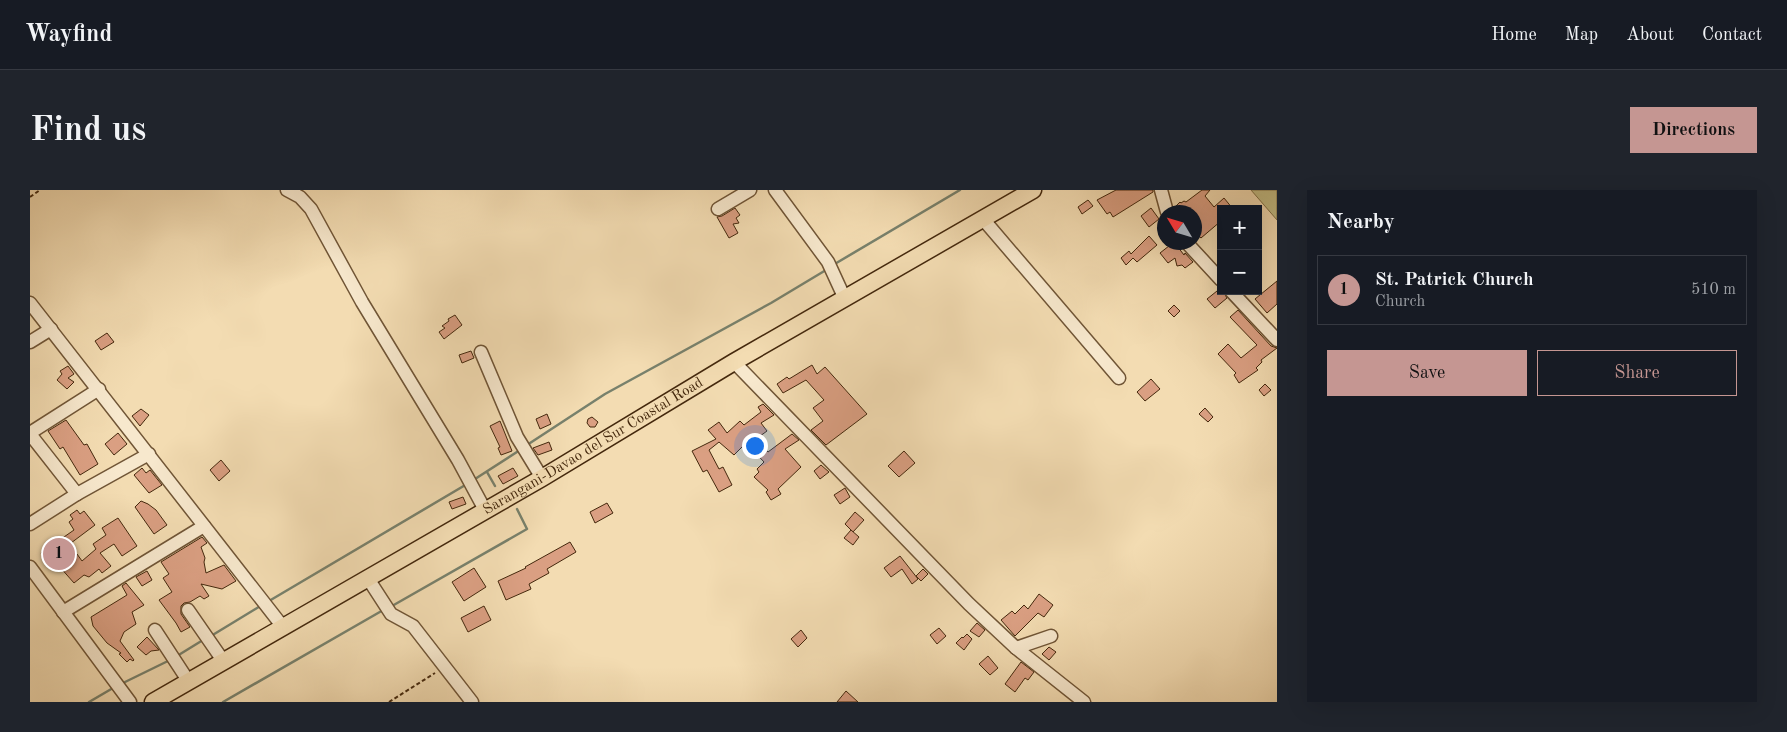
<!DOCTYPE html>
<meta charset="utf-8">
<style>
:root{--surface:#171b24;--page:#20242c;--text:#f1f3f6;--muted:#9ea1a6;--line:#363941;--accent:#c59692}
body{margin:0;font-family:"Old Standard TT",serif;background:var(--page);color:var(--text)}
.controls{position:absolute;right:15px;top:15px;display:grid;overflow:hidden;border-radius:0px;box-shadow:0 5px 20px #0002}
.controls button{width:45px;height:45px;display:grid;place-items:center;padding:0;border:0;border-bottom:1px solid var(--line);background:var(--surface);color:var(--text);font:25px sans-serif}
.compass{position:absolute;left:1127px;top:15px;width:45px;height:45px;border-radius:50%;background:var(--surface);box-shadow:0 5px 20px #0002;rotate:308deg}
.you{position:absolute;left:724px;top:255px;width:18px;height:18px;margin:-12px;border:4px solid #fff;border-radius:50%;background:#1a73e8;box-shadow:0 0 0 8px #1a73e833}
.badge{display:grid;place-items:center;width:32px;height:32px;border-radius:50%;background:var(--accent);color:#111;font-size:16px;font-weight:700}
.pin{position:absolute;translate:-50% -50%;border:2px solid #fff;box-shadow:0 1px 5px #0006}
.list{margin:0;padding:0;list-style:none}
h2{display:flex;justify-content:space-between;align-items:center;height:65px;margin:0;padding:0 20px;font-size:21px}
h2 small{font-size:16px;font-weight:400;color:var(--muted)}
.list li{display:grid;grid-template-columns:32px 1fr auto;gap:15px;align-items:center;box-sizing:border-box;height:70px;margin:0 10px 10px;padding:0 10px;border:1px solid var(--line);border-radius:0px}
.list b{display:block;font-size:19px;white-space:nowrap}
.list p{margin:0;font-size:16px;white-space:nowrap;color:var(--muted)}
.list em{font-size:16px;font-style:normal;color:var(--muted)}
.actions{display:flex;gap:10px;padding:15px 20px}
.actions a{flex:1;padding:11px 0;border:1px solid var(--accent);border-radius:0px;text-align:center;font-size:18px;color:var(--accent)}
.actions .main{background:var(--accent);color:#111}
.map{position:relative;flex:none;width:1247px;height:512px;overflow:hidden;border-radius:0px}
header{display:flex;align-items:center;gap:30px;box-sizing:border-box;height:70px;padding:0 25px;background:var(--surface);border-bottom:1px solid var(--line)}
header strong{font-size:24px}
nav{display:flex;gap:28px;margin-inline-start:auto;font-size:18px}
.intro{display:flex;align-items:center;justify-content:space-between;box-sizing:border-box;height:120px;padding:0 30px}
h1{margin:0;font-size:35px}
.button{padding:12px 22px;border-radius:0px;background:var(--accent);color:#111;font-size:18px;font-weight:700}
main{display:flex;gap:30px;padding:0 30px}
aside{flex:1;background:var(--surface);border-radius:0px;box-shadow:0 5px 20px #0002}
.map>svg:first-child{display:block}
</style>
<header>
<strong>Wayfind</strong>
<nav><a>Home</a><a>Map</a><a>About</a><a>Contact</a></nav>
</header>
<div class="intro"><h1>Find us</h1><a class="button">Directions</a></div>
<main>
<div class="map">
<svg width="1247" height="512" viewBox="0 0 1247 512">
<rect width="100%" height="100%" fill="#f3dcb2"/>
<filter id="stains"><feTurbulence type="fractalNoise" baseFrequency=".004" numOctaves="4"/><feColorMatrix values="0 0 0 0 .2 0 0 0 0 .09 0 0 0 0 .02 0 0 0 .5 -.17"/></filter>
<radialGradient id="worn" r=".72"><stop offset=".6" stop-color="#630" stop-opacity="0"/><stop offset="1" stop-color="#630" stop-opacity=".3"/></radialGradient>
<path fill="#c3be87" stroke="#84734a" d="M1221,0h26v30z"/>
<g fill="none" stroke-linecap="round" stroke-linejoin="round">
<g stroke="#78816c" stroke-width="2.5">
<path d="M803,75l127,-75"/>
<path d="M497,255l78,-51 166,-91 55,-33"/>
<path d="M457,282l8,14"/>
<path d="M445,289l45,-29"/>
<path d="M239,411l198,-117"/>
<path d="M362,416l135,-77 -10,-20"/>
<path d="M181,446l51,-31"/>
<path d="M147,466l26,-16"/>
<path d="M93,493l47,-23"/>
<path d="M59,512l24,-14"/>
<path d="M193,512l162,-93"/>
</g>
</g>
<g fill="#da9f82" stroke="#44280d">
<path d="M1086,0h37v2l-40,25 -3,-5 -3,2 -10,-14z"/>
<path d="M1172,0h8l-5,6 9,11 10,-9 9,11h-12v12l-20,17 -7,-6v-20h-19l-1,-4 6,-6 1,1 3,-2 2,1z"/>
<path d="M1058,10l5,6 -11,8 -4,-7z"/>
<path d="M705,18l5,7 -4,3 3,5 -6,1 5,9 -9,5 -12,-21 5,-1z"/>
<path d="M1121,18l8,11 -10,8 -8,-11z"/>
<path d="M1119,46l8,9 -20,17 -4,-4 -7,7 -5,-7 8,-7 2,3z"/>
<path d="M1144,52l10,13 1,-2 8,9 -8,6 -3,-3 -5,1 -2,-8 -7,5 -8,-10z"/>
<path d="M1247,91v23l-10,9 -12,-14z"/>
<path d="M1187,101h6l4,7 -12,10 -8,-9z"/>
<path d="M1144,115l6,6 -6,6 -6,-6z"/>
<path d="M1208,120l33,36 6,2 -16,12 1,2 -6,6 2,2 -19,13 -5,-8 2,-2 -18,-19 10,-10 13,14 16,-13 -27,-28z"/>
<path d="M425,125l7,10 -18,14 -5,-7 6,-4 -3,-2 7,-5 -1,-2z"/>
<path d="M77,143l7,9 -13,8 -6,-9z"/>
<path d="M441,161l3,7 -12,5 -3,-8z"/>
<path d="M782,175l5,9 8,-7 42,47 -41,31 -15,-15 12,-9 -10,-13 11,-8 -18,-20 -23,13 -6,-9 10,-7 2,2z"/>
<path d="M38,176l6,8 -6,4 6,4 -7,7 -10,-9 5,-6 -2,-3z"/>
<path d="M1121,189l9,10 -15,12 -8,-9z"/>
<path d="M1235,194l6,6 -7,6 -5,-6z"/>
<path d="M733,214l11,11 -13,8 6,8 -11,8 12,13 24,-18 7,6 -14,9 16,18 -23,22 3,5 -10,6 -5,-8 2,-2 -14,-13 5,-5 -2,-3 7,-7 -18,-19 -12,12 -15,-13 -10,8 10,19 4,-2 9,18 -13,7 -12,-22 -4,2 -11,-21 24,-12 -8,-9 11,-8 8,11 13,-12 4,4 17,-13 -3,-5z"/>
<path d="M1175,218l8,9 -5,5 -9,-8z"/>
<path d="M111,219l8,6 -9,11 -8,-10z"/>
<path d="M517,224l4,10 -11,5 -4,-10z"/>
<path d="M562,227l6,5 -3,5h-5l-3,-4 1,-4z"/>
<path d="M36,230l18,25 3,-1 11,20 -18,11 -17,-28 -3,2 -12,-18z"/>
<path d="M470,231l12,30 -11,4 -3,-7 2,-1 -10,-21z"/>
<path d="M88,243l9,11 -13,11 -9,-11z"/>
<path d="M519,252l3,8 -14,5 -5,-7z"/>
<path d="M874,261l11,12 -16,14 -11,-11z"/>
<path d="M191,270l9,11 -11,10 -9,-11z"/>
<path d="M791,275l8,7 -9,7 -6,-8z"/>
<path d="M112,278l4,5 4,-3 12,15 -13,8 -15,-18z"/>
<path d="M483,278l5,8 -15,8 -5,-8z"/>
<path d="M815,298l5,9 -10,7 -6,-9z"/>
<path d="M433,307l3,7 -14,5 -3,-7z"/>
<path d="M111,311l7,3 8,6 11,15 -13,9 -19,-27z"/>
<path d="M577,313l6,10 -18,10 -5,-11z"/>
<path d="M47,320l3,4 4,-3 11,14 -48,36 -6,-8 33,-23 -5,-8 4,-3 -3,-4z"/>
<path d="M825,322l9,8 -11,12 -8,-8z"/>
<path d="M88,328l19,28 -15,10 -8,-12 -14,9 11,13 -9,7 -3,-4 -10,8 -5,-2 -10,8 -15,-17 18,-12 5,7 14,-12 -3,-5 13,-9 -4,-7z"/>
<path d="M821,340l8,7 -6,8 -9,-7z"/>
<path d="M172,347l5,6 -6,4 4,11 -1,4 2,11 18,-8 12,16 -14,8 -21,-5 8,12 -5,3 -4,-3 -10,6 -6,1 -3,3v8l9,13 -9,5 -5,-9 -17,-23 13,-8 -9,-14 6,-4 -8,-12z"/>
<path d="M540,352l6,10 -29,17 2,4 -20,11 2,5 -25,11 -8,-19 28,-13 -1,-1z"/>
<path d="M870,366l18,23 -6,5 -10,-15 -11,8 -7,-9z"/>
<path d="M444,378l12,19 -22,14 -12,-19z"/>
<path d="M893,379l5,5 -7,7 -5,-5z"/>
<path d="M117,381l5,9 -10,6 -6,-9z"/>
<path d="M96,393l18,22 -12,7 4,12 -12,8 -4,9 14,19 -1,1 -3,-2 -3,3 -8,-8 2,-1 -14,-10 -14,-17 -2,-9 36,-22 -5,-9z"/>
<path d="M1009,404l14,11 -9,12 -6,-4 -23,23 -14,-16 11,-9 3,3 9,-9 4,4z"/>
<path d="M454,416l7,14 -23,12 -7,-14z"/>
<path d="M947,433l8,7 -6,7 -9,-6z"/>
<path d="M909,438l7,8 -9,8 -7,-9z"/>
<path d="M771,440l6,8 -9,9 -7,-8z"/>
<path d="M937,444l5,5 -8,11 -8,-7 6,-6 1,1z"/>
<path d="M117,447l12,13 -8,1 -5,4 -9,-8z"/>
<path d="M1019,457l7,5 -7,8 -7,-6z"/>
<path d="M958,466l10,12 -8,7 -11,-11z"/>
<path d="M991,472l13,10 -6,8 -3,-2 -10,14 -10,-8z"/>
<path d="M816,501l12,11h-21z"/>
</g>
<g fill="none" stroke-linecap="round" stroke-linejoin="round">
<g stroke="#705536" stroke-width="15">
<g id="minor">
<path d="M257,0l13,7 11,12 51,93 96,158 27,50"/>
<path d="M745,0l53,72 17,37"/>
<path d="M1131,0l6,22"/>
<path d="M688,19l32,-19"/>
<path d="M953,29l136,159"/>
<path d="M1156,52l35,38"/>
<path d="M1201,101l46,49"/>
<path d="M0,113l253,324"/>
<path d="M0,152l21,-13"/>
<path d="M451,162l36,85 25,41"/>
<path d="M704,172l235,242 47,44 68,54"/>
<path d="M0,243l69,-44"/>
<path d="M0,244l47,60"/>
<path d="M0,334l47,-30 72,-40"/>
<path d="M0,377l100,135"/>
<path d="M337,387l24,37 22,12 59,76"/>
<path d="M158,420l36,52"/>
<path d="M33,422l141,-86"/>
<path d="M125,440l34,52"/>
<path d="M986,458l35,-12"/>
</g>
</g>
<g stroke="#44280d" stroke-width="19">
<g id="major">
<path id="s1" d="M123,512l389,-224 192,-116 299,-172"/>
</g>
</g>
<g stroke="#44280d" stroke-width="2" stroke-dasharray="4 2.5" stroke-linecap="butt">
<path d="M0,7l10,-7"/>
<path d="M359,512l46,-29"/>
</g>
<use href="#minor" stroke="#f7e8cd" stroke-width="12"/>
<use href="#major" stroke="#f3dcb2" stroke-width="16"/>
</g>
<g text-anchor="middle" dominant-baseline="central" stroke-width="4" stroke-linejoin="round" paint-order="stroke">
<g font-size="15" fill="#44280d" stroke="#f7e8cd">
<text stroke="none"><textPath href="#s1" startOffset="509">Sarangani-Davao del Sur Coastal Road</textPath></text>
</g>
</g>
<rect width="100%" height="100%" filter="url(#stains)"/>
<rect width="100%" height="100%" fill="url(#worn)"/>
</svg>
<div class="controls">
<button>+</button>
<button>−</button>
</div>
<svg class="compass" viewBox="-18 -18 36 36"><path d="M0-13l5 13h-10z" fill="#e53935"/><path d="M0 13l5-13h-10z" fill="#9ea1a6"/></svg>
<div class="you"></div>
<div class="pin badge" style="left:29px;top:364px">1</div>
</div>
<aside>
<h2>Nearby<small></small></h2>
<ul class="list">
<li><span class="badge">1</span><div><b>St. Patrick Church</b><p>Church</p></div><em>510 m</em></li>
</ul>
<div class="actions"><a class="main">Save</a><a>Share</a></div>
</aside>
</main>
